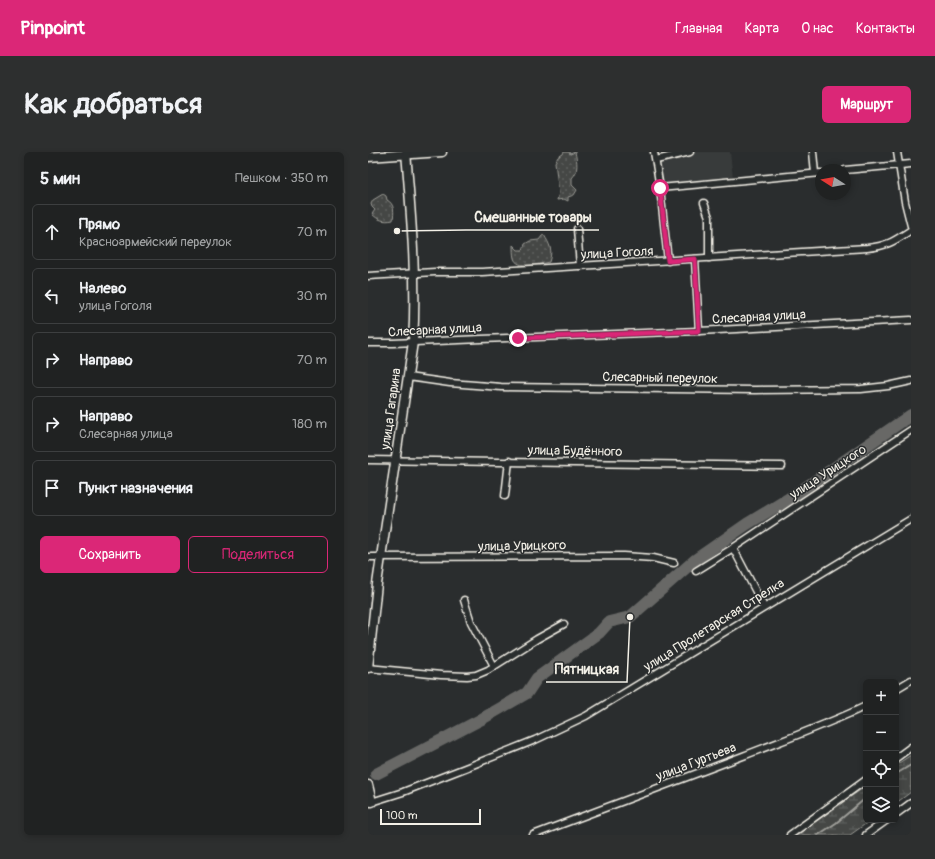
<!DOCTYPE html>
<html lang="ru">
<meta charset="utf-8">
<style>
:root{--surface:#202222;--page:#2d2f2f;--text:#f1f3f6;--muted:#a2a4a5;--line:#3d3f40;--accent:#db2777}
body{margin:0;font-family:Pangolin,sans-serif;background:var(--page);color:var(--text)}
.controls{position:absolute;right:12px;bottom:12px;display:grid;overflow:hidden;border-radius:6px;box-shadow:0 2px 6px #0003}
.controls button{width:36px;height:36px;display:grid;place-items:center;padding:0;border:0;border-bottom:1px solid var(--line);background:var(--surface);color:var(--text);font:20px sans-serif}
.compass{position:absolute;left:447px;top:12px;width:36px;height:36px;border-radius:50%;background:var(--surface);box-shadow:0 2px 6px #0003;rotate:281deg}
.scale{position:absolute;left:12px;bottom:10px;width:101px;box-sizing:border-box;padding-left:4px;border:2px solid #f4f1e8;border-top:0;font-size:11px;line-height:14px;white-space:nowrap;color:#f4f1e8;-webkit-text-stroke:3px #2a2d2e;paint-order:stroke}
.stop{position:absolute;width:12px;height:12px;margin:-9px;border:3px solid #db2777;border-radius:50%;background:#fff}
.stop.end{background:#db2777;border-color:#fff;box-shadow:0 1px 4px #0008}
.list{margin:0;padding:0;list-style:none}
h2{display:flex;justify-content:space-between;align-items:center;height:52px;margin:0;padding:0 16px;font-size:17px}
h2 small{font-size:13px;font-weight:400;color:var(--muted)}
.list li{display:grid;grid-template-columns:26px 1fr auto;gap:12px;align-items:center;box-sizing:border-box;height:56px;margin:0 8px 8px;padding:0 8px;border:1px solid var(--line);border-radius:6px}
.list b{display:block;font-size:15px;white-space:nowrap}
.list p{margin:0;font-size:13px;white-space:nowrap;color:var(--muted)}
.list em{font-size:13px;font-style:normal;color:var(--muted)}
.actions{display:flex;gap:8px;padding:12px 16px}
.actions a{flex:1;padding:9px 0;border:1px solid var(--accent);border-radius:6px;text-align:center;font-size:14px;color:var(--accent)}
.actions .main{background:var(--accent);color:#fff}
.icon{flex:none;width:22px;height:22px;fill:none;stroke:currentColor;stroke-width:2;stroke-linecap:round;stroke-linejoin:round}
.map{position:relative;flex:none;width:543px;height:683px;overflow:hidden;border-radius:6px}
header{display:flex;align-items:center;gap:24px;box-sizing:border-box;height:56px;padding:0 20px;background:var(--accent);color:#fff}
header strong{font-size:19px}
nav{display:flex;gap:22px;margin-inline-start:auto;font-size:14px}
.intro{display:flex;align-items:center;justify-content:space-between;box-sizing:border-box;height:96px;padding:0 24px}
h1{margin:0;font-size:28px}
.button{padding:10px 18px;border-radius:6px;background:var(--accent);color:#fff;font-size:14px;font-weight:700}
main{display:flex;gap:24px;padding:0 24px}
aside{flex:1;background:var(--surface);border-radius:6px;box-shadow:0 2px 6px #0003}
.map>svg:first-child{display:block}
</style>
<header>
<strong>Pinpoint</strong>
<nav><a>Главная</a><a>Карта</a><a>О нас</a><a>Контакты</a></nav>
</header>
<div class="intro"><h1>Как добраться</h1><a class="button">Маршрут</a></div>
<main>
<aside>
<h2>5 мин<small>Пешком · 350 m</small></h2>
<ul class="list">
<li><svg class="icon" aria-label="ahead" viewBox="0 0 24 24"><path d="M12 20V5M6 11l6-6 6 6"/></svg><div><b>Прямо</b><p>Красноармейский переулок</p></div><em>70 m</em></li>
<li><svg class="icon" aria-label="left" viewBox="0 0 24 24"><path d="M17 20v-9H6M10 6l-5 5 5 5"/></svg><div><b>Налево</b><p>улица Гоголя</p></div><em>30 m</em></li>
<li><svg class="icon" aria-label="right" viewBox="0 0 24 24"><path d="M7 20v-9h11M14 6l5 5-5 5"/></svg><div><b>Направо</b></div><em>70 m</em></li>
<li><svg class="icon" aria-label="right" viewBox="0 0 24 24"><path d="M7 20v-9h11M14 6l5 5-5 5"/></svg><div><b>Направо</b><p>Слесарная улица</p></div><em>180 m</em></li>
<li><svg class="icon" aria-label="arrive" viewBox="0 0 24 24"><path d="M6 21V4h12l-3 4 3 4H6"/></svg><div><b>Пункт назначения</b></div></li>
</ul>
<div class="actions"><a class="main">Сохранить</a><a>Поделиться</a></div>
</aside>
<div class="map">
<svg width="543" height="683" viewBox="0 0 543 683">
<defs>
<pattern id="green-dots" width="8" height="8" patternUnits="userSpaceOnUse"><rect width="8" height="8" fill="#444645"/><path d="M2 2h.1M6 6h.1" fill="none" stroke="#606160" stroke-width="1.8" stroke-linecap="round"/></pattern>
<pattern id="wetland-marsh" width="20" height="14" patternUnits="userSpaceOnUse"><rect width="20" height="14" fill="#444645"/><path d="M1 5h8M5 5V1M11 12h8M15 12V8" fill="none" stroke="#606160"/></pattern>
</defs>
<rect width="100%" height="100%" fill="#2a2d2e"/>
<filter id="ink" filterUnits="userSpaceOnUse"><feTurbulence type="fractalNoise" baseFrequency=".025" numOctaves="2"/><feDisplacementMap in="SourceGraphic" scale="8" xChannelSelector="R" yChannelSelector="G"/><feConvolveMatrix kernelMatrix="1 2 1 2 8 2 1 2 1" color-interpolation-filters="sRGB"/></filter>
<g filter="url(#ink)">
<path fill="#373a3a" d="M288,0h74l3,26 -65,7 -4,-2 -3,-3z"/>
<g fill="url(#green-dots)" stroke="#9c9c96">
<path d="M196,0h5l1,2 5,-2c2,9 4,19 -3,26v7l5,5 -3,5 -6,2v4l-4,-2 -7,1 2,-7 -4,-31 3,-5 5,-3z"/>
<path d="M15,42l3,2 1,4c8,4 7,13 6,20 -9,2 -15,0 -21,-6l3,-4 -3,-3 -1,-3 2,-4z"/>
<path d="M176,83c6,10 9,15 5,27 -9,2 -32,8 -35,-4 -1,-4 -1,-9 -1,-13l5,5h5l2,-6 5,-3 9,-1 3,-4z"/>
</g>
<g fill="url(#wetland-marsh)" stroke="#9c9c96">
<path d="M543,603v37l-15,11v-38z"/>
<path d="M498,634v34h5l-21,15h-53z"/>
</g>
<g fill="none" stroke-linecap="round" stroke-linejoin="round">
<g stroke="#9f9f9a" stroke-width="2">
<path d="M528,622l15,-9"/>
<path d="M450,683l18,-12 30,-25"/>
</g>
<path stroke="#676866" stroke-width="12" d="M8,622l104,-54 47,-27 10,-15 62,-45 10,-11 21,-5 65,-57 52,-36 46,-28 118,-81"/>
<g stroke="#f4f1e8" stroke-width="9">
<g id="minor">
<path d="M286,0l6,36 8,73"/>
<path d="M445,0l2,21"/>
<path d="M529,0l8,50 6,24"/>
<path d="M288,8l34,-8"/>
<path d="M477,18l66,-6"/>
<path d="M292,36l161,-15"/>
<path d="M336,51l5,14v41"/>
<path d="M209,77l3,37"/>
<path d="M327,107l4,72"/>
<path d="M0,124l67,-4h47l385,-24c21,-2 27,-7 44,-18"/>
<path d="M0,191h25l88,-4 218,-8 212,-11"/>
<path d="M40,225l42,6 51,4 254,3 106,-1 27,-3 23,-5"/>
<path d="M0,308l414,6"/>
<path d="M137,344l4,-35"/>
<path d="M365,396l31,59"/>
<path d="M0,405l256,-1 29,2 21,5"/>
<path d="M328,419l37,-23 178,-118"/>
<path d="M96,448l7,22 23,44"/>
<path d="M0,516l73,7 26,1 9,-1 12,-5 49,-31 27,-15"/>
<path d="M528,537l15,-9"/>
<path d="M528,606l15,-11"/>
<path d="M0,651l35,-11 62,-24 70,-28 51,-24 325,-197"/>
<path d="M528,662l15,-11"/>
<path d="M165,683c70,-26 140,-52 210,-79 41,-16 83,-31 123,-50"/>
<path d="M422,683l76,-55"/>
<path d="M498,683l21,-15"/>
</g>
</g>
<g stroke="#f4f1e8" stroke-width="11">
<g id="major">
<path d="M0,5l74,-5"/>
<path d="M0,516l9,-84 36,-242c4,-63 -2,-127 -7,-190"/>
<path d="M0,633l4,17"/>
</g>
</g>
<use href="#minor" stroke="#2a2d2e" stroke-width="6"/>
<use href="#major" stroke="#2a2d2e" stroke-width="8"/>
</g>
</g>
<g fill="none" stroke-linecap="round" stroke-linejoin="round" filter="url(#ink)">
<path stroke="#db2777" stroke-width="5" d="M150,186l181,-7 -4,-72 -27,2 -8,-73"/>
</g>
<g text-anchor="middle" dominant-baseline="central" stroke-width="3" stroke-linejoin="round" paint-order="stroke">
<g font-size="13" fill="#f4f1e8" stroke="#2a2d2e">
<text transform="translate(249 101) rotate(-3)">улица Гоголя</text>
<text transform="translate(391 165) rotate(-3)">Слесарная улица</text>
<text transform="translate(67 178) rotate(-3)">Слесарная улица</text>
<text transform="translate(292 226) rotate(1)">Слесарный переулок</text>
<text transform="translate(23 257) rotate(-82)">улица Гагарина</text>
<text transform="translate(207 299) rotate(1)">улица Будённого</text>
<text transform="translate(460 320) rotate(-33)">улица Урицкого</text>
<text transform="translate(154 394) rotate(-1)">улица Урицкого</text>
<text transform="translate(346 473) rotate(-32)">улица Пролетарская Стрелка</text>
<text transform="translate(328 610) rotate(-21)">улица Гуртьева</text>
</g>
</g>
<path fill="none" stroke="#f4f1e8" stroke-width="1.5" d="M29 79L98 78H231M262 465L259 530H178"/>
<g fill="#f4f1e8" stroke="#2a2d2e" stroke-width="1.5">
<circle cx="29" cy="79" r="4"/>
<circle cx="262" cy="465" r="4"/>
</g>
<g font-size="14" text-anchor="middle" font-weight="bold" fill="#f4f1e8" stroke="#2a2d2e" stroke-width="3" stroke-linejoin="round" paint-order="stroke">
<text x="165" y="70">Смешанные товары</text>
<text x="219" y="522">Пятницкая</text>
</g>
</svg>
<div class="controls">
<button>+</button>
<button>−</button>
<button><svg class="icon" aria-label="locate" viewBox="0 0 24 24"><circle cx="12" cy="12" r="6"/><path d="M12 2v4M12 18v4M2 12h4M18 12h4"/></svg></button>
<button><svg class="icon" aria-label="layers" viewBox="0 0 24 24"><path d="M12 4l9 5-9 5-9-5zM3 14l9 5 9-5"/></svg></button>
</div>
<svg class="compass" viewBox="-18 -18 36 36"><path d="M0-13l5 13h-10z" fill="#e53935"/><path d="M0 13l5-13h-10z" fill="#a2a4a5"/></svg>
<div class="scale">100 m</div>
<div class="stop" style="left:292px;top:36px"></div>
<div class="stop end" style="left:150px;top:186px"></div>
</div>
</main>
